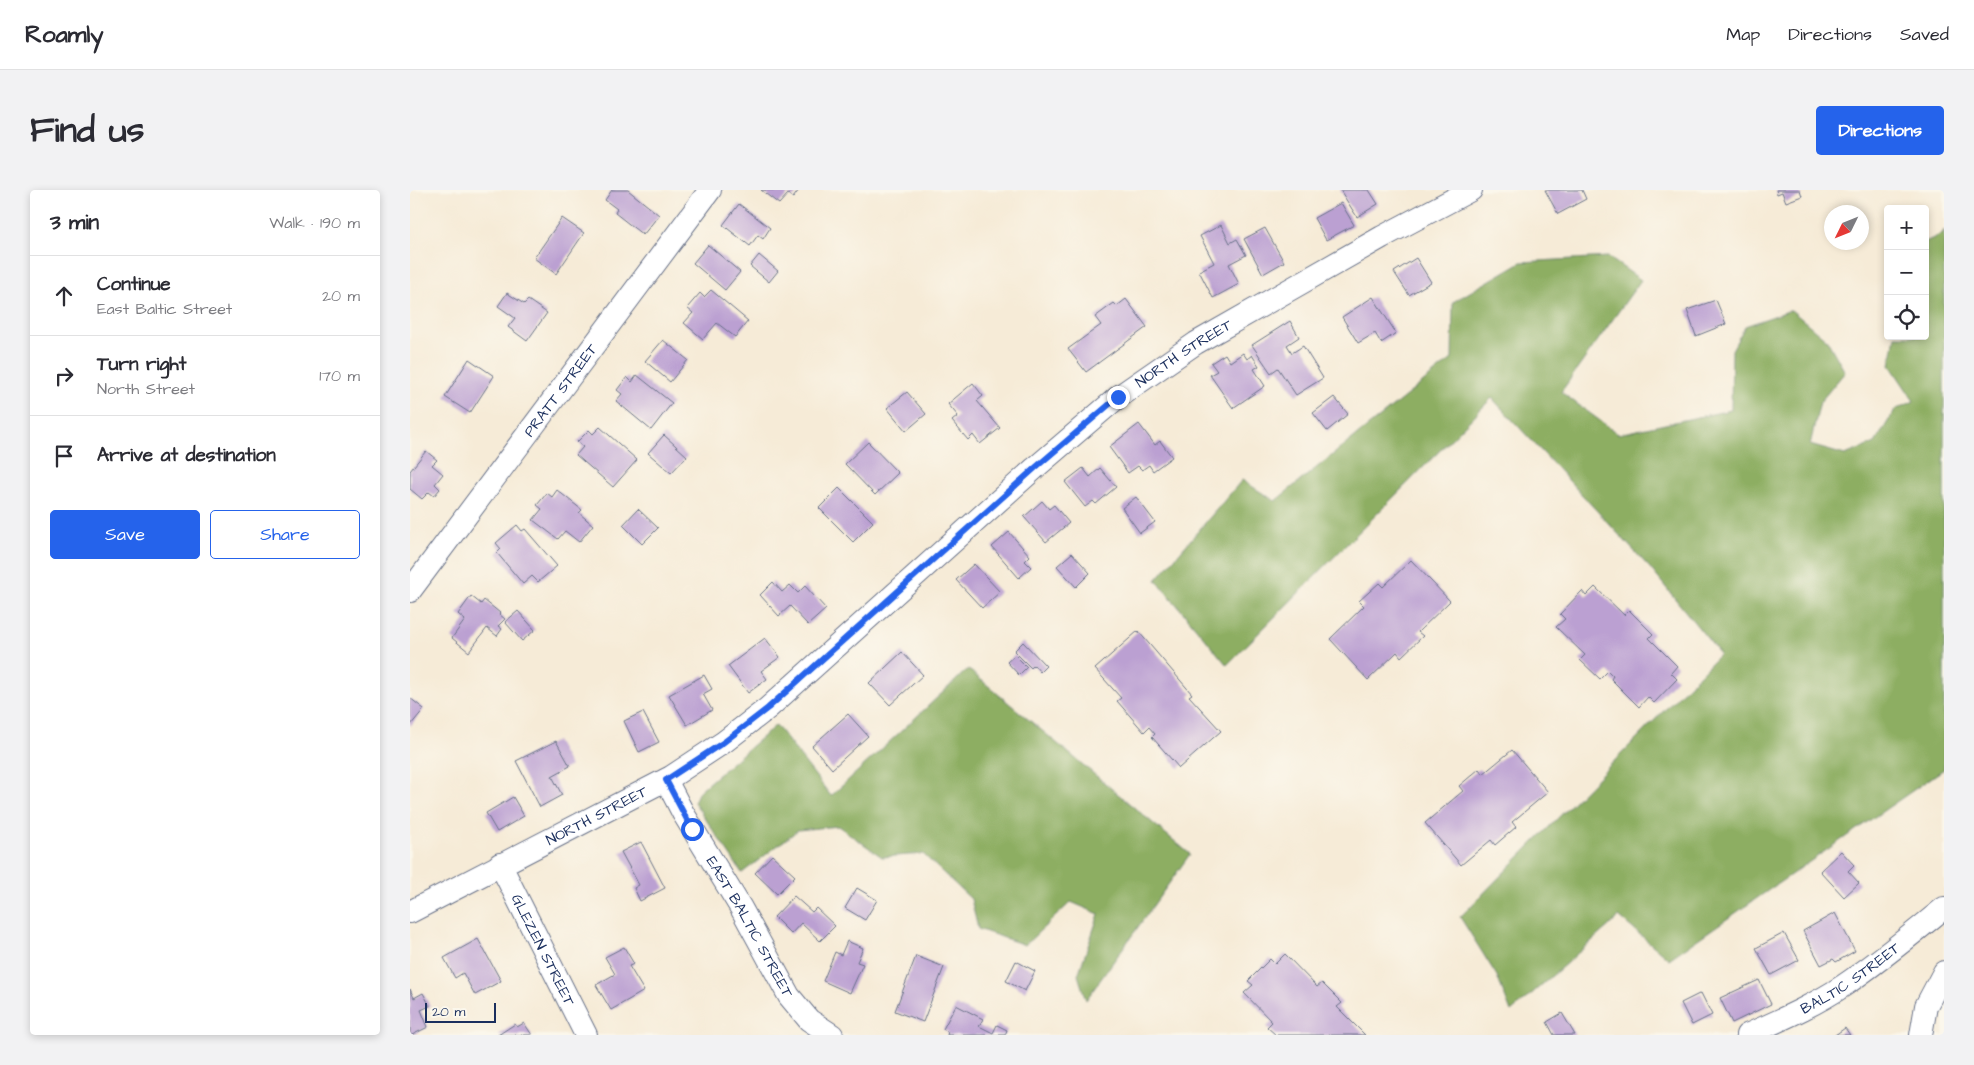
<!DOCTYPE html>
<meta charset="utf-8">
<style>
:root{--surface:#fff;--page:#f2f2f3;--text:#2b2b33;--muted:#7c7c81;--line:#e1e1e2;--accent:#2563eb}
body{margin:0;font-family:"Architects Daughter",sans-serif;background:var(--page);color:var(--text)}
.controls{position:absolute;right:15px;top:15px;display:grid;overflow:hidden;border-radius:5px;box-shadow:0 2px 8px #0003}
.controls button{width:45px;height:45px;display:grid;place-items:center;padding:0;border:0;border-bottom:1px solid var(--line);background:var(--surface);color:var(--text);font:25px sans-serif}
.compass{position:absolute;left:1414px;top:15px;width:45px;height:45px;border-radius:50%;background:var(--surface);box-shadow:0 2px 8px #0003;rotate:227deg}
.scale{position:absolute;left:15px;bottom:12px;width:71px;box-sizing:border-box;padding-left:5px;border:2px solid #1b2f5e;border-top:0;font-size:14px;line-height:18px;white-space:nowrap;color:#1b2f5e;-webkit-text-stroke:4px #fbf7ec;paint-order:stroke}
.stop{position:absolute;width:15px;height:15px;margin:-11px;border:4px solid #2563eb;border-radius:50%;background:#fff}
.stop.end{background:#2563eb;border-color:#fff;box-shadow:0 1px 5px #0008}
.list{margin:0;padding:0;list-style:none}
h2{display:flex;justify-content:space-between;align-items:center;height:65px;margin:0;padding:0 20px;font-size:21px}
h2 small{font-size:16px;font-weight:400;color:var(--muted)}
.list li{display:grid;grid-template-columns:32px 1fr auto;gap:15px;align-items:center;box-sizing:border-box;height:80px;padding:0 20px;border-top:1px solid var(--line)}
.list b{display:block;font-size:19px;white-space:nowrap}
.list p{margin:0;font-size:16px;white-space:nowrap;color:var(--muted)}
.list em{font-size:16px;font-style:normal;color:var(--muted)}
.actions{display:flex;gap:10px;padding:15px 20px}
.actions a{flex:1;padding:11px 0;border:1px solid var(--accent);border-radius:5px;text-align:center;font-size:18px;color:var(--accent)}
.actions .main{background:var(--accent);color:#fff}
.icon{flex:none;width:28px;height:28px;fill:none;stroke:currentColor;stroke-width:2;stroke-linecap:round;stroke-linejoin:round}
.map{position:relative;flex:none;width:1534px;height:845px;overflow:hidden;border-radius:5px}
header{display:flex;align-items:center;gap:30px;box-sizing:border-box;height:70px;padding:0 25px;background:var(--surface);border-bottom:1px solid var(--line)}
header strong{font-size:24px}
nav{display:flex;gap:28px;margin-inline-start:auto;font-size:18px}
.intro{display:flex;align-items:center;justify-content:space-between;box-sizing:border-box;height:120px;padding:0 30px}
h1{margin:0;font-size:35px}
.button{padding:12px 22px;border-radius:5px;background:var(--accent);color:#fff;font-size:18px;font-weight:700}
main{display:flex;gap:30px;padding:0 30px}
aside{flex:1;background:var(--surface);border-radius:5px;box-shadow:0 2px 8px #0003}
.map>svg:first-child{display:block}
</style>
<header>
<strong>Roamly</strong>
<nav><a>Map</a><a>Directions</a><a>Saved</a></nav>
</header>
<div class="intro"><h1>Find us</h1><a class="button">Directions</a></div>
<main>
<aside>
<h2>3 min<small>Walk · 190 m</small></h2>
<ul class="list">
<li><svg class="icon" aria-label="ahead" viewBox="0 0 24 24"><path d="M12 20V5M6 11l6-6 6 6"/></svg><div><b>Continue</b><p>East Baltic Street</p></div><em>20 m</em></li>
<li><svg class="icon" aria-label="right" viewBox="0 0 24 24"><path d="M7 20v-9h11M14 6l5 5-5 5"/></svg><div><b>Turn right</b><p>North Street</p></div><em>170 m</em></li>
<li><svg class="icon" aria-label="arrive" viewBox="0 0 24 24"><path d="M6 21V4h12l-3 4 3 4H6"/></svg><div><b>Arrive at destination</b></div></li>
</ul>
<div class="actions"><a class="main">Save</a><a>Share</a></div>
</aside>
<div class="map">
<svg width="1534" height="845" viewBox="0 0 1534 845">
<rect width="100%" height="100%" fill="#fbf7ec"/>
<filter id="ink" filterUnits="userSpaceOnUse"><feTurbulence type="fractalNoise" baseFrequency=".02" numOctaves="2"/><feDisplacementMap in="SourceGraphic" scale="10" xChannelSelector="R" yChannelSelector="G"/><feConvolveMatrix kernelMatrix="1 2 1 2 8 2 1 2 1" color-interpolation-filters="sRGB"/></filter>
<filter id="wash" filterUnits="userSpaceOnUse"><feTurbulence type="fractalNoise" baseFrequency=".0096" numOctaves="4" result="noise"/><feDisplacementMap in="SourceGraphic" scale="20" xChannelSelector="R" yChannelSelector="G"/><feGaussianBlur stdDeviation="1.12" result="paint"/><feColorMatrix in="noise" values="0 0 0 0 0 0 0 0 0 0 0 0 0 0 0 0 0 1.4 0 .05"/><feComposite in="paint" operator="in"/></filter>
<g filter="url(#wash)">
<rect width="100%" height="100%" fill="#f6ebd7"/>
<g fill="#8dae62" stroke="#546e60">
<path d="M1534,40v539l-275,190 -50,-42 -108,95 -14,-36 -37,-59 260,-263 -70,-86 -158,-170 -265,267 -71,-85 86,-100 33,21 177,-142 1,-57 68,-40 87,-5 33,23 -80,112 57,42 113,-24 1,-60 13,-24 46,-16 36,30 18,32 -25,30 -10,43 35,10 30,-12 20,-33 19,-9 -24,-36 5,-29h30v-94l17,-8z"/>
<path d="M558,479l222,185 -104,146 -8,-25 21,-61 -28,-12 -46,43 -47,-16 -7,-30 -48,-45 -41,3 -44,-31 -40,4 -56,43 -48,-71 5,-11 77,-66 55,71z"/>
</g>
<g id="blocks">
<g fill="#bba0d2">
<path d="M202,0h16l31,25 -16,20 -28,-22 2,-4 -12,-9z"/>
<path d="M351,0h38l-6,8 -5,-4 -9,10z"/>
<path d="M930,0h29l9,14 -21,13z"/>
<path d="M1135,0h37l4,9 -28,15z"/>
<path d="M1366,0h24l2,6 -16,6 -4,-10 -5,2z"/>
<path d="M931,13l13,22 -28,15 -12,-22z"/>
<path d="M329,14l31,24 -7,11 -5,-4 -8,11 -27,-21z"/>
<path d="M152,28l22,15 -28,41 -22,-16z"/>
<path d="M811,35l9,18 7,-4 9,16 -17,9 10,20 -26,14 -14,-27 15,-8 -14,-27z"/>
<path d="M855,38l19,34 -21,12 -19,-35z"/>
<path d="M298,55l32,27 -15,18 -32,-27z"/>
<path d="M349,65l19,16 -9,11 -19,-16z"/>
<path d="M1006,68l15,24 -22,13 -15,-23z"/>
<path d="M301,100l37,31 -13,16 -18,-14 -14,16 -19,-16 9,-10 -6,-5 13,-15 4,4z"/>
<path d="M97,103l17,11 4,-4 19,13 -20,28 -19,-14 7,-9 -17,-12z"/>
<path d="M963,107l23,36 -15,10 -6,-10 -17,10 -16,-26z"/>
<path d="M716,109l21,28 -61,45 -18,-23 33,-24 -6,-8 19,-14 3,3z"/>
<path d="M1306,110l10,24 -30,12 -9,-26z"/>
<path d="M880,131l9,16 -12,8 5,8 11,-7 20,32 -27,17 -18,-27 -7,5 -19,-28z"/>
<path d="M253,150l25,20 -18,22 -25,-21z"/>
<path d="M833,163l4,6 5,-4 7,11 -5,3 11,17 -32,22 -23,-33 7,-4 -6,-8 14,-9 5,8z"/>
<path d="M59,169l25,17 -24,37 -25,-16z"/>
<path d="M227,185l35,28 -21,27 -35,-29 6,-7 -5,-4 10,-13 5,5z"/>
<path d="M563,193l10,13 -6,5 23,27 -20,16 -7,-9 -5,5 -16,-19 6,-5 -10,-12z"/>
<path d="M497,202l19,22 -20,17 -19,-23z"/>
<path d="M924,207l14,17 -21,17 -14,-18z"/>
<path d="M729,234l16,21 5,-4 12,16 -19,14 -4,-6 -7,5 -4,-4 -10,7 -19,-26z"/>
<path d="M190,237l37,33 -24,27 -37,-32 7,-8 -6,-5 12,-12 4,4z"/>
<path d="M254,245l23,21 -16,17 -23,-20z"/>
<path d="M458,252l30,31 -23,22 -30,-31z"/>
<path d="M16,261l11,9 -5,5 11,9 -8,10 5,5 -6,7 -5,-4 -7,7 -12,-10v-18z"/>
<path d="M673,278l7,9 10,-9 16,19 -20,17 -3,-3 -8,6 -20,-25z"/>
<path d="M429,298l34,34 -20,20 -34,-34z"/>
<path d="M147,300l25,20 -3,3 14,12 -14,17 -14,-11 -7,8 -25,-19 9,-11 -5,-4 10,-12 5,4z"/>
<path d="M726,307l19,25 -15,11 -18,-25z"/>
<path d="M632,311l7,8 5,-4 15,18 -23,19 -22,-25z"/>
<path d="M228,319l20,19 -16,16 -19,-19z"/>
<path d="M107,335l5,6 3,-2 32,37 -19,16 -6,-6 -9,8 -26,-31 4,-4 -5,-6z"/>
<path d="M599,342l21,24 -5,5 6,6 -12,11 -27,-31z"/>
<path d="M662,363l18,20 -14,14 -19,-21z"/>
<path d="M1001,370l39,41 -32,31 5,4 -22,21 -4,-5 -29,28 -38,-41 34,-33 -5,-5 20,-18 4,4z"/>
<path d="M564,374l26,28 -18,16 -26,-28z"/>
<path d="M363,392l9,10 8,-7 8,8 7,-7 21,23 -18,16 -18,-19 -11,10 -19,-21z"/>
<path d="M1185,397l29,28 5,-5 24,24 -4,4 28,28 -6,7 6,6 -23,24 -6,-6 -9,10 -28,-28 2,-3 -5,-5 -8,8 -20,-19 5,-5 -29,-28 9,-8 -5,-5 22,-23 4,5z"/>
<path d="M61,406l10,8 3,-4 16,13 -1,1 6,5 -7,7 4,3 -5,7 -10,-8 -18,24 -17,-14 13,-18 -7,-6z"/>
<path d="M108,421l17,19 -13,11 -17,-19z"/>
<path d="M728,441l54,63 -3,2 32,35 -42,37 -27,-31 3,-3 -6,-7 -5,5 -27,-31 4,-3 -26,-29z"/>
<path d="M355,448l15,19 -19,14 6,8 -19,14 -20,-27z"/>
<path d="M613,452l23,24 -6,6 -6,-7 -3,3 -17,-17z"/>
<path d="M492,462l21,23 -33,30 -21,-22z"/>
<path d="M605,465l12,12 -8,8 -12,-13z"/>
<path d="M294,485l8,14 -9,5 9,16 -25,15 -18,-30z"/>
<path d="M0,508l14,11 -14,17z"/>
<path d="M233,522l16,30 -20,10 -15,-31z"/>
<path d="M438,524l20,22 -36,33 -20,-23z"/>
<path d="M146,551l14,25 -18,10 10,19 -22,12 -24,-46z"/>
<path d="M1102,560l36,42 -36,30 4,5 -21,18 -4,-5 -30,25 -36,-42 38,-32 -4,-5 20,-17 4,5z"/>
<path d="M103,607l11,19 -27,16 -11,-19z"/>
<path d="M231,652l24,46 -25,13 -6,-13 5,-3 -18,-33z"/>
<path d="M1431,661l13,14 -6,6 11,12 -15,14 -24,-26z"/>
<path d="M362,665l23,21 -18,18 -22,-21z"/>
<path d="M447,698l20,12 -12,20 -20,-12z"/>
<path d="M384,706l18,16 4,-4 19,18 -15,15 -19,-18 -10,11 -17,-17z"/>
<path d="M1425,723l20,38 -19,11 -3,-3 -12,6 -18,-34z"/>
<path d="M1374,743l15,27 -28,15 -15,-27z"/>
<path d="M68,749l23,42 -26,14 -12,-22 -8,5 -11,-20z"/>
<path d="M437,751l16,7 -6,14 6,2 -13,29 -27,-12 12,-29 6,3z"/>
<path d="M214,757l10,17 -5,2 15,25 -33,19 -15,-25 19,-11 -10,-17z"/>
<path d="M875,764l32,33 5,-4 20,20 -5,4 28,28h-89l-9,-8 5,-5 -28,-29 9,-8 -5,-4 22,-22 5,5z"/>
<path d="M506,766l28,11 -21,55 -28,-11z"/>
<path d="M606,771l19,10 -10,20 -19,-10z"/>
<path d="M1349,790l12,24 -39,19 -12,-25z"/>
<path d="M0,799l4,9 9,-5 7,13 -9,4 7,17 -16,8h-2z"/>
<path d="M1291,803l11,22 -20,10 -11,-22z"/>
<path d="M546,815l27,14 -4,7 14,7 4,-8 10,5 -2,5h-58l1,-3 -5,-3z"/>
<path d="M1152,823l13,22h-21l-7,-13z"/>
<path d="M114,833l8,12h-34l17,-11 2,3z"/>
<path d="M1435,838l5,7h-15z"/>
</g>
</g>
</g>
<g filter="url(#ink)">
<use href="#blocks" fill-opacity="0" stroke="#687188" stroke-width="1"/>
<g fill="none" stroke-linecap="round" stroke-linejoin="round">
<g stroke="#687188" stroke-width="24">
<g id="street">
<path id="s1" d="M0,401l300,-401"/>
<path id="s2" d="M256,590l17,33 58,95 48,88 20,24 23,15"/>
<path id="s3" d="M90,674l86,171"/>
<path id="s4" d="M0,722l261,-135 53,-35 44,-34 267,-240 83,-71 78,-54 186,-106 89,-47"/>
<path id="s5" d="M1337,845c33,-15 66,-29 96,-49 36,-24 68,-51 101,-78"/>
<path d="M1511,845l5,-29 18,-34"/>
</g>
</g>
<use href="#street" stroke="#fff" stroke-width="22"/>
</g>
</g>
<g fill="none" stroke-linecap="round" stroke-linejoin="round" filter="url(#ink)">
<path stroke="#2563eb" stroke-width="6" d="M282,639l-26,-49 58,-38 44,-34 267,-240 83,-71"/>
</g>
<g text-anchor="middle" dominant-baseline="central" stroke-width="4" stroke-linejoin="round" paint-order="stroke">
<g font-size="15" fill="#1b2f5e" stroke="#fbf7ec">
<text stroke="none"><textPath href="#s4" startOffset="960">NORTH STREET</textPath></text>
<text stroke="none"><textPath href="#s1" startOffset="251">PRATT STREET</textPath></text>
<text stroke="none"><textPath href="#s4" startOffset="210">NORTH STREET</textPath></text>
<text stroke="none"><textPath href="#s2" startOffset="169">EAST BALTIC STREET</textPath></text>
<text stroke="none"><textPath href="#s3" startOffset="96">GLEZEN STREET</textPath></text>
<text stroke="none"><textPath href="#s5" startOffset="118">BALTIC STREET</textPath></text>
</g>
</g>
</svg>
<div class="controls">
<button>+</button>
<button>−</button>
<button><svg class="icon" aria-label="locate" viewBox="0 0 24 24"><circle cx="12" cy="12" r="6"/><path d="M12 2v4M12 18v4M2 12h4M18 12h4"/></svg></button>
</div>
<svg class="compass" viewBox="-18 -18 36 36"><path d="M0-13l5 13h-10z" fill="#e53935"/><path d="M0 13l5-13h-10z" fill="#7c7c81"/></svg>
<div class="scale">20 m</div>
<div class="stop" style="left:282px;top:639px"></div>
<div class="stop end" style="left:708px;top:207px"></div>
</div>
</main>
